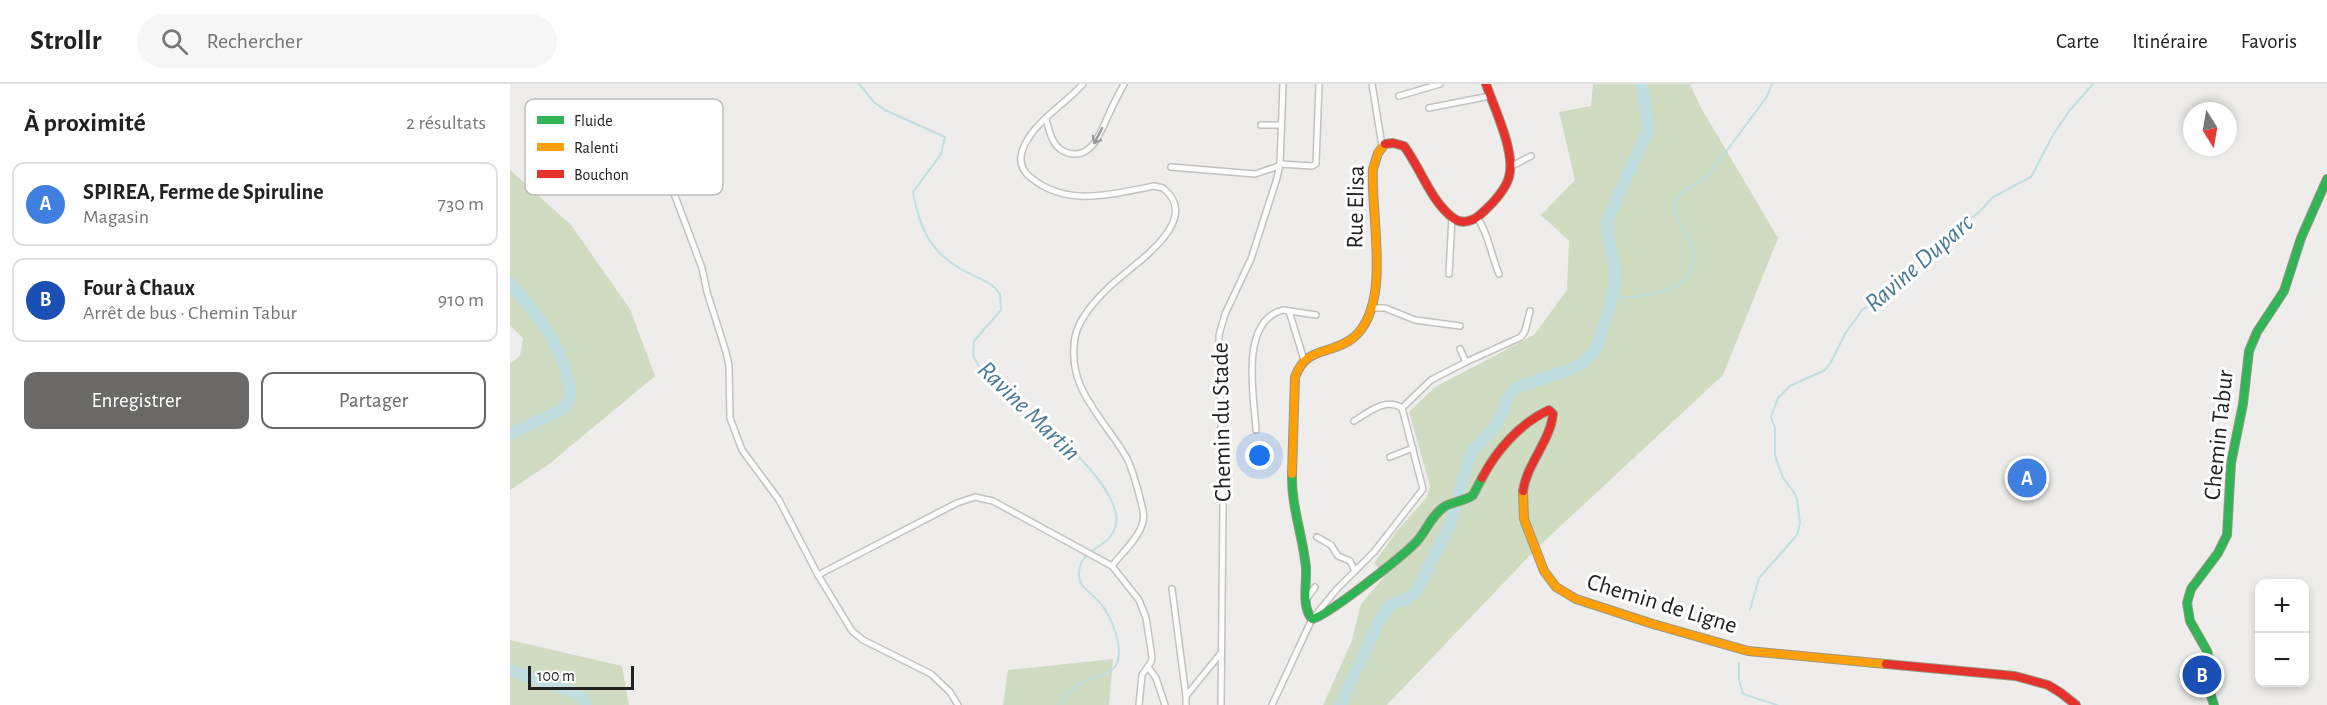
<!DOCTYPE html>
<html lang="fr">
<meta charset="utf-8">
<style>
:root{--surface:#fff;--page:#f6f6f6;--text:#222;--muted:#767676;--line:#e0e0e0;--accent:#6a6968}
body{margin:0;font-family:"Alegreya Sans",sans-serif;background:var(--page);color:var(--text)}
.controls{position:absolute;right:18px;bottom:18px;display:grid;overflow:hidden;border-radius:12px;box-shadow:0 3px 9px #0003}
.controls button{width:54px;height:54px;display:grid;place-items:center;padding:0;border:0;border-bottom:2px solid var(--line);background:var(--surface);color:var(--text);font:30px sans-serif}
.compass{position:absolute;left:1673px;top:18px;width:54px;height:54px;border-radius:50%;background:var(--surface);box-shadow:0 3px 9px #0003;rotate:169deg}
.scale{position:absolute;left:18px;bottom:15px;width:106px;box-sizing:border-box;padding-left:6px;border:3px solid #222;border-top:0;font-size:16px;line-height:21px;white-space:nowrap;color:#222;-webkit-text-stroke:4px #fff;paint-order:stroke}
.you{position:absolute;left:750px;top:372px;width:21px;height:21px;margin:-15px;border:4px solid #fff;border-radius:50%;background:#1a73e8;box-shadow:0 0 0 9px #1a73e833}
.badge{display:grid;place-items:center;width:39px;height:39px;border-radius:50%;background:var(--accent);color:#fff;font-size:20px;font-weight:700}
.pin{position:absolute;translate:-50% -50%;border:3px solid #fff;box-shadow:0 2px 6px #0006}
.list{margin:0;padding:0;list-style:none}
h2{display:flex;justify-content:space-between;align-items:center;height:78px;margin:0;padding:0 24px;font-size:26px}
h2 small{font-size:20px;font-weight:400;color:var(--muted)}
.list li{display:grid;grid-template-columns:39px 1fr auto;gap:18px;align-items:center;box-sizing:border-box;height:84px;margin:0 12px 12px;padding:0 12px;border:2px solid var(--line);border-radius:12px}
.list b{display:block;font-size:22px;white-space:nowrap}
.list p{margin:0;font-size:20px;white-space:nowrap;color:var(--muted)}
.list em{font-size:20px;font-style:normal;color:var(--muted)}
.actions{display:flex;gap:12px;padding:18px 24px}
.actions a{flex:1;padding:14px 0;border:2px solid var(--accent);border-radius:12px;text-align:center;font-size:21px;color:var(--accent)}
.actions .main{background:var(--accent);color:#fff}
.icon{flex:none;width:33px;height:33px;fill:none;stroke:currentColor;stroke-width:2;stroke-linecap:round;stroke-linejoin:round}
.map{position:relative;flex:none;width:1817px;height:621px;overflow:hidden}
header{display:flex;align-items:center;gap:36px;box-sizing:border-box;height:84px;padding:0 30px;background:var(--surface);border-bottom:2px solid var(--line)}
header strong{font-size:28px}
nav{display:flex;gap:33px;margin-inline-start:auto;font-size:21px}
.search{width:420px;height:54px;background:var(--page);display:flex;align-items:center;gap:15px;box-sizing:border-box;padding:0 21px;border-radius:33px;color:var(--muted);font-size:22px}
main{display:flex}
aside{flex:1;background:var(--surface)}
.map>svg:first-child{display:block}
</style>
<header>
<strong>Strollr</strong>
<div class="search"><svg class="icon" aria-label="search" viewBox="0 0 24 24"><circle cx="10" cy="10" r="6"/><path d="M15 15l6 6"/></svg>Rechercher</div>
<nav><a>Carte</a><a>Itinéraire</a><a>Favoris</a></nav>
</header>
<main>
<aside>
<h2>À proximité<small>2 résultats</small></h2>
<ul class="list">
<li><span class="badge" style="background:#3f7fe0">A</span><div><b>SPIREA, Ferme de Spiruline</b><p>Magasin</p></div><em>730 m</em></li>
<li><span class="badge" style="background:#1a4fb4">B</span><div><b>Four à Chaux</b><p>Arrêt de bus · Chemin Tabur</p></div><em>910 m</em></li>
</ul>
<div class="actions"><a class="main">Enregistrer</a><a>Partager</a></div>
</aside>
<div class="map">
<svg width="1817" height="621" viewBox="0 0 1817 621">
<rect width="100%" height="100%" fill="#efedeb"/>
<g fill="#cfdcc2">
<path d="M1083,0h97l10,22 78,132 -55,137 -187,174 -149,156h-64l28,-62 10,-39 24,-28 -11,-13 23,-32 29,-33 4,-12 -21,-74 26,-25 99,-52 33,-45 2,-49 -28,-26 34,-35 -16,-68 32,-6z"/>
<path d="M0,86l61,55 59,84 25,67 -106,88 -39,26v-126l10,-8 3,-18 -13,-13z"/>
<path d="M0,556l112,26 7,39h-119z"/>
<path d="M603,575l-4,46h-106l5,-35z"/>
</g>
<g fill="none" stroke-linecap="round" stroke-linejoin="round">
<g stroke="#c1dee0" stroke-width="2">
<path d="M349,0l15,18 11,8 60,27 -4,17 -28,38c6,34 16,59 48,77 14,9 29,10 39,25l1,16 -27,31 -1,14c12,27 49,58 73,75 7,5 15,9 22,16 16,15 53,54 48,78 -4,24 -35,23 -37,48 -2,16 14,21 22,32 10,12 21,40 17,56 -4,16 -24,16 -36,23 -10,5 -16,13 -23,22"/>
<path d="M1100,214c24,-1 80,-2 83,-35 1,-7 0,-17 -4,-23 -6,-13 -16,-22 -14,-38 8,-15 21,-16 33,-26l58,-78 6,-14"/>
<path d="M1240,526l9,-32 38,-43 3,-12 -3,-24 -4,-8 -10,-13 -8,-22v-28l-4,-11 7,-19 12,-12 35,-16 6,-8 14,-28 17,-24 48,-32 47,-49 21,-16 15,-16 38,-20 22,-42 16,-24 24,-27"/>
<path d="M1229,579v17l4,14 34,11"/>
</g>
<g stroke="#c1dee0" stroke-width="12">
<path d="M0,199c23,28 47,54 57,91 3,14 6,23 -4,35l-53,25"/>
<path d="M948,413l13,-44 25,-27 13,-30 6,-7c25,-14 66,-14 81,-41 8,-25 21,-55 18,-82 -2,-16 -8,-30 -7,-46l41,-90 -6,-46"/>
<path d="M0,586l66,23 8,7 1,5"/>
<path d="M830,621l40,-86 10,-14 18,-7 9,-8 33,-65 6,-20"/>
</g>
<g stroke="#c3c2c1" stroke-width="8">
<g id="street">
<path d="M573,0c-18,20 -45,35 -58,60 -6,12 -6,24 5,33 37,31 82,17 124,9l9,2c42,34 -33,78 -55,100 -13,13 -29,30 -33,49 -9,51 27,79 50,118 7,11 10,26 14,39 2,10 7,21 3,31 -5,15 -21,29 -30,41"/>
<path d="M862,0l10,62"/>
<path d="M889,12l41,-12"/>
<path d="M919,24l61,-12"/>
<path d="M536,35c4,14 6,29 22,34 25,7 33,-23 41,-39 4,-10 10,-20 15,-30"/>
<path d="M751,41h20"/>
<path d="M770,80l32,2 4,-2 3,-80"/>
<path d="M661,83l84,7 24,-8"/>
<path d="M1000,83l21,-11"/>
<path d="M167,98l-5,6 30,80 5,24 19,60 3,14 1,52 12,32 37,50 39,75 34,56 11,9 68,34 19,18 8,13"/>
<path d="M967,134c10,11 15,40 22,56"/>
<path d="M939,190l3,-57"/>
<path d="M862,224h13l30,12 45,6"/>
<path d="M779,227l15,49"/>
<path d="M950,265l6,13 55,-25 4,-6 5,-20"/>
<path d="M892,324l29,-28 35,-18"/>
<path d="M746,346c-2,-33 -17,-109 27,-120l33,5"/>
<path d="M880,373l23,-9"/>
<path d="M807,453l14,8 7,11 12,5 5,10"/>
<path d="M308,491l139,-72 18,-6 18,4 119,65 27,34 7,18 6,39 -1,5 -9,13 -3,30"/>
<path d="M662,505l14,107"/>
<path d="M796,516l9,-13"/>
<path d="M638,583l8,11 9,27"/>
<path d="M676,621v-9l35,-43"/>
<path d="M711,621l2,-198 -4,-172 6,-21 26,-55 26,-81 3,-14 3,-80"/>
<path d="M762,621l40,-86 25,-30 37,-37 49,-63 -21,-81c-17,-11 -34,5 -48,13"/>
</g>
</g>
<g stroke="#999883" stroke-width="10">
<g id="fast">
<path d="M782,390c-1,32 11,62 14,94 1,16 -5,38 6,51 14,-2 95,-66 106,-79 9,-11 14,-25 26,-33 8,-6 20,-5 29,-12l9,-17"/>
<path d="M1704,621l-3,-9v-30l-4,-15 -17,-30 -3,-18 4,-14 27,-36 9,-18 4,-72 12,-59 6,-53 8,-19 27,-41 17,-53 26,-59"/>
</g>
</g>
<g stroke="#999883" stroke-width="10">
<g id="slow">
<path d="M782,390l3,-97c12,-32 35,-21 58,-39 40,-33 17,-122 20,-169l5,-16 7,-9"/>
<path d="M1013,407l1,28 20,52 12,16 20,12 77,25 95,27 138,13"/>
</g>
</g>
<g stroke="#999883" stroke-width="10">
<g id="jam">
<path d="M875,60l8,-1 11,3c17,23 26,54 49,72 9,7 21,3 29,-5 10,-9 23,-22 27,-36 7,-25 -15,-69 -23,-93"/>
<path d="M972,394c14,-27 38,-55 67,-68l4,4c-3,28 -26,49 -30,77"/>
<path d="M1376,580l129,12 33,9 13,8 15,12"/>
</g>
</g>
<use href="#street" stroke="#fdfcfc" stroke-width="5"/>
<use href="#fast" stroke="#30b455" stroke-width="8"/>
<use href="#slow" stroke="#ff9f0a" stroke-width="8"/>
<use href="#jam" stroke="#e5322d" stroke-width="8"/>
</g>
<defs><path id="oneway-shaft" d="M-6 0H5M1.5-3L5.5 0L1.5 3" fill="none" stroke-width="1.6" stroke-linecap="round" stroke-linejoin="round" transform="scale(1.5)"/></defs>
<use stroke="#9a9a9a" href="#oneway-shaft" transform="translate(588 52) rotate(118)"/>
<g text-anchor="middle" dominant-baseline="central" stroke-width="6" stroke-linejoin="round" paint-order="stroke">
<g font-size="24" fill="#222" stroke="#fff">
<text transform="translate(846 123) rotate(-89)">Rue Elisa</text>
<text transform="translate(712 338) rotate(-91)">Chemin du Stade</text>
<text transform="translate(1709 351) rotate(-84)">Chemin Tabur</text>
<text transform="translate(1152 520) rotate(17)">Chemin de Ligne</text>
</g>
<g font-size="26" font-style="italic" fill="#497996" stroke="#fff">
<text transform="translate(1409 179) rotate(-41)">Ravine Duparc</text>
<text transform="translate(519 327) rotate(44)">Ravine Martin</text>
</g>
</g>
<rect x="15" y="15" width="198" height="96" rx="9" fill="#fff" stroke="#bdbdbd" stroke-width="1.5"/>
<rect x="27" y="32" width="27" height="8" fill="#30b455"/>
<rect x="27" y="59" width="27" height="8" fill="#ff9f0a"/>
<rect x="27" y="86" width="27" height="8" fill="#e5322d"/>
<g font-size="16" fill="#222">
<text x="64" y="42">Fluide</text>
<text x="64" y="69">Ralenti</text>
<text x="64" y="96">Bouchon</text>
</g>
</svg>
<div class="controls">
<button>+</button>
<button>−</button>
</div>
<svg class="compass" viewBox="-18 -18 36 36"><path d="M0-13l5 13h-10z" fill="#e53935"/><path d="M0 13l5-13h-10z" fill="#767676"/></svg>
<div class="scale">100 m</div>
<div class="you"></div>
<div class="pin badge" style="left:1517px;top:394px;background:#3f7fe0">A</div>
<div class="pin badge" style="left:1692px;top:591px;background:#1a4fb4">B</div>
</div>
</main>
